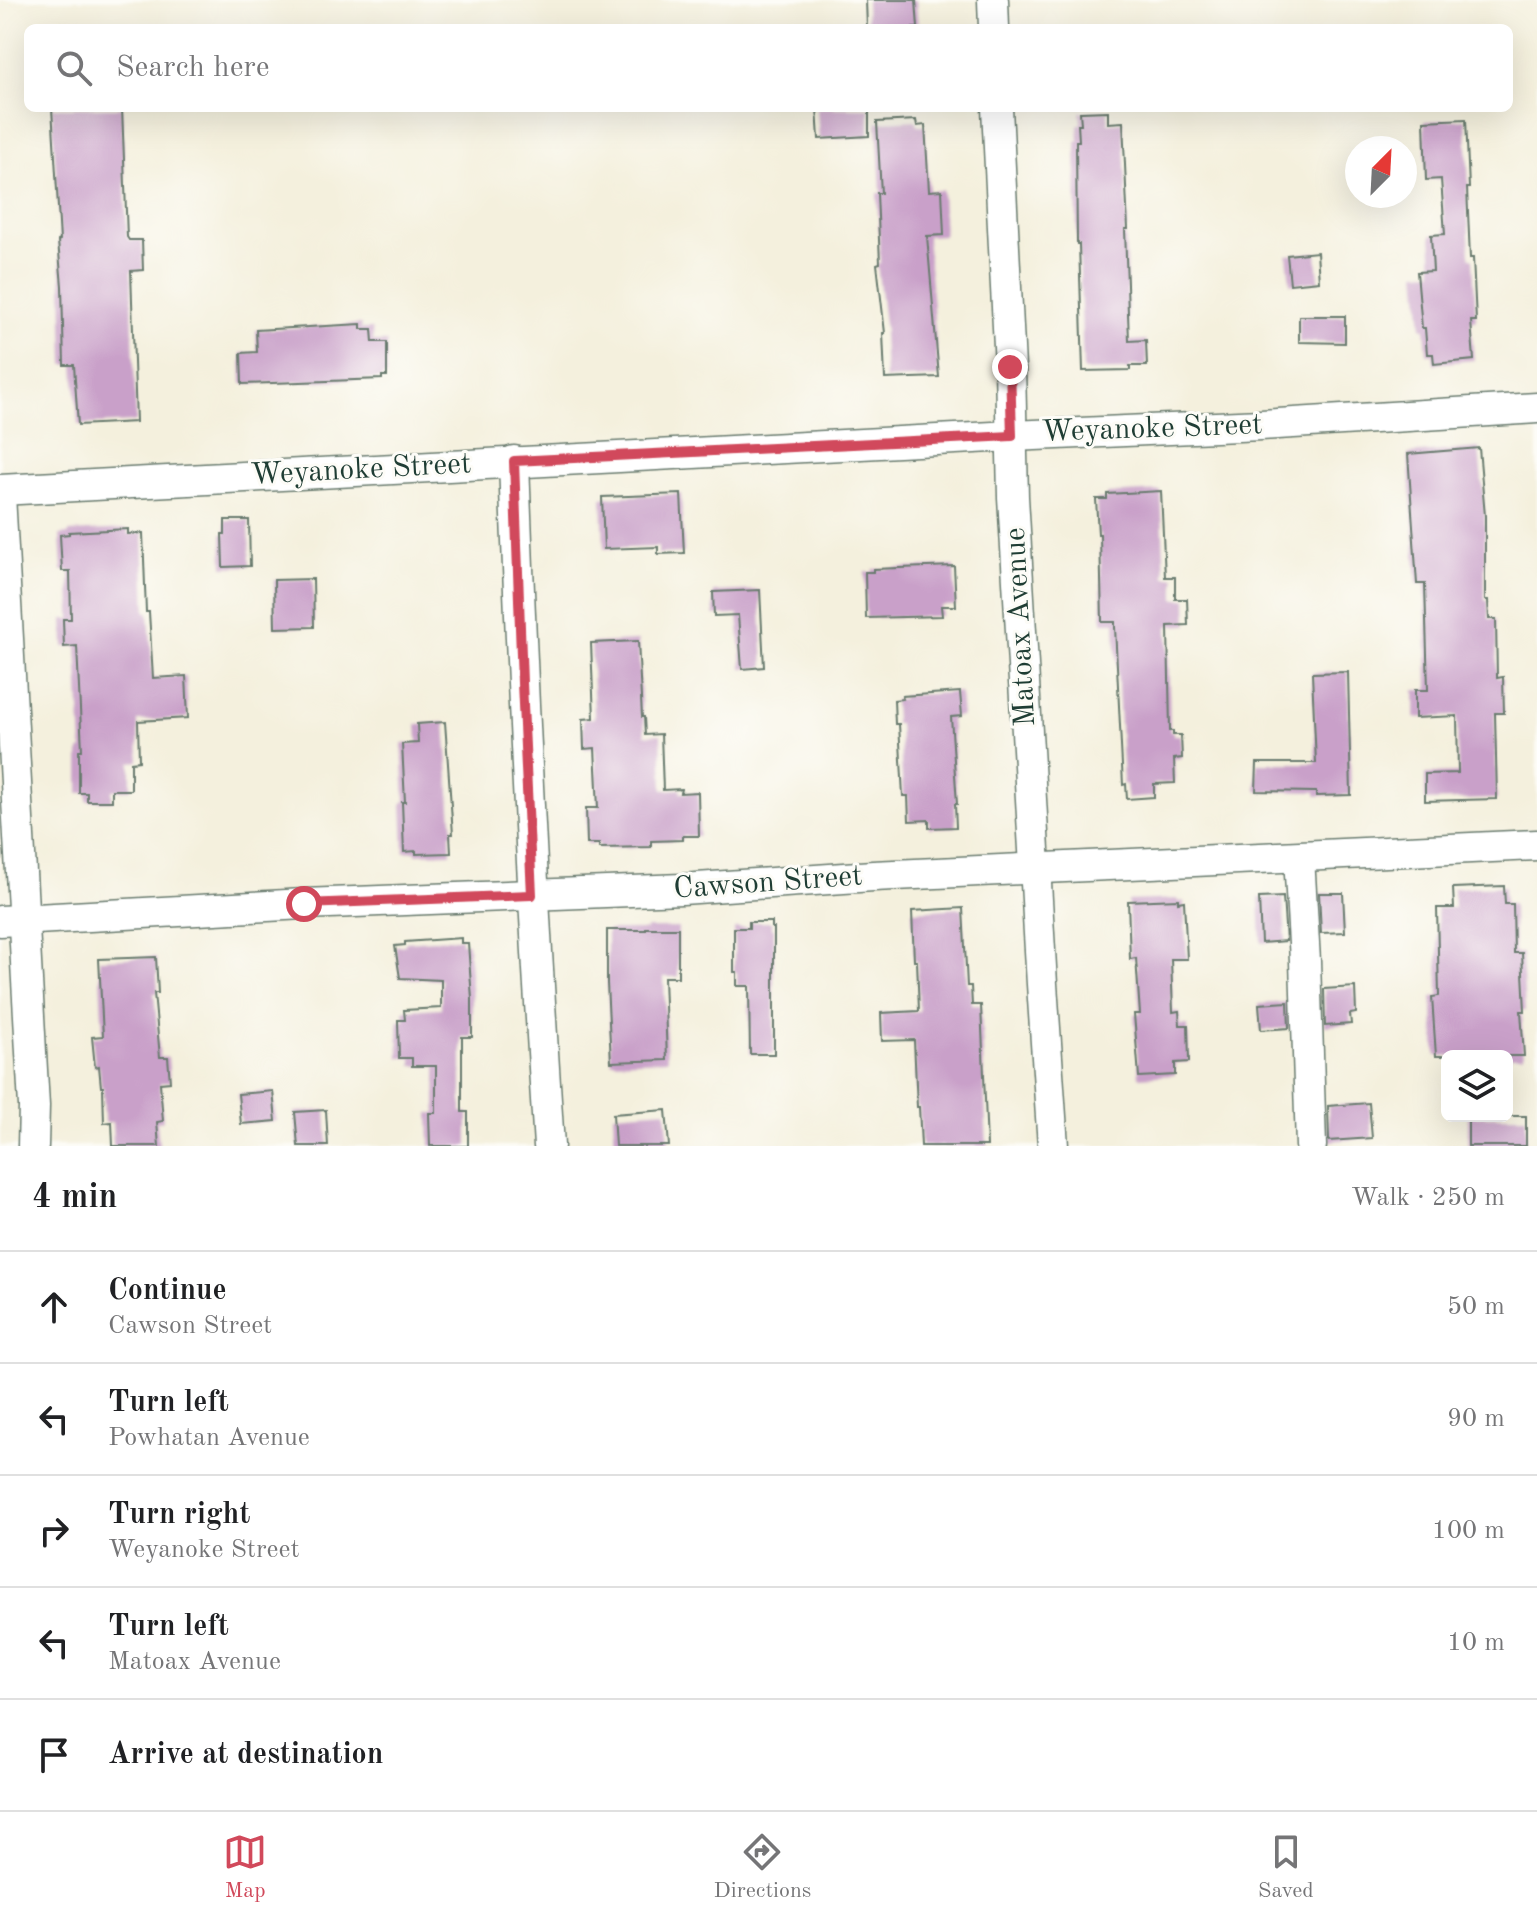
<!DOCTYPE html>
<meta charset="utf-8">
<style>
:root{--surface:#fff;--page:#f2f2f2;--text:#202124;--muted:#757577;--line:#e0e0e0;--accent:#d1495b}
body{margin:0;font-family:"Old Standard TT",serif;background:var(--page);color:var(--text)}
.controls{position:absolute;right:24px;bottom:24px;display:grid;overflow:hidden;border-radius:12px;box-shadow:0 8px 32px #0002}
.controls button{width:72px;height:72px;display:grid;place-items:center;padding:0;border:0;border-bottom:2px solid var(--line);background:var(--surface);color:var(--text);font:40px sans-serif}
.compass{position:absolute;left:1345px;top:136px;width:72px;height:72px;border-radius:50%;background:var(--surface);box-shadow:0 8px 32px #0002;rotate:24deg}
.stop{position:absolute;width:24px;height:24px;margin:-18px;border:6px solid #d1495b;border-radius:50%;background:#fff}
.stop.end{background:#d1495b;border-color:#fff;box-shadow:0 2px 8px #0008}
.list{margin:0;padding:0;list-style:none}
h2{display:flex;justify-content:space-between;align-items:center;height:104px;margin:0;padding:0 32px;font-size:34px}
h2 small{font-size:26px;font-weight:400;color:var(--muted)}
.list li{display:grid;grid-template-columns:52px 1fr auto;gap:24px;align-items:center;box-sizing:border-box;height:112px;padding:0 32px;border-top:2px solid var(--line)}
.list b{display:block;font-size:30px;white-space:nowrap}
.list p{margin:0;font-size:26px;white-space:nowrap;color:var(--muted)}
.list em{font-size:26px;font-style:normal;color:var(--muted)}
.icon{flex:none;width:44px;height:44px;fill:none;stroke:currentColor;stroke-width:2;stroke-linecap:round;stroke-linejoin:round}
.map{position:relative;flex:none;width:1537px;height:1146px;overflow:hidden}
.search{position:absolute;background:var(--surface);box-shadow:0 8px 32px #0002;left:24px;right:24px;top:24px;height:88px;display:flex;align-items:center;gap:20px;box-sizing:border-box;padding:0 28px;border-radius:12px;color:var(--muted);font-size:30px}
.sheet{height:664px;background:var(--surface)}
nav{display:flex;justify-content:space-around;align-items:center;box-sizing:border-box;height:112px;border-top:2px solid var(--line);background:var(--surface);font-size:22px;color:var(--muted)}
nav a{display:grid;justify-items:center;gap:4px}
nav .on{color:var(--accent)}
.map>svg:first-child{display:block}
</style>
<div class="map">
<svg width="1537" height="1146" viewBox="0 0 1537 1146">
<rect width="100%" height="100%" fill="#fdfcf7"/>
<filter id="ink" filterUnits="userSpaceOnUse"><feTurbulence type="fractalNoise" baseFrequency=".0125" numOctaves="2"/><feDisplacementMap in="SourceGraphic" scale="16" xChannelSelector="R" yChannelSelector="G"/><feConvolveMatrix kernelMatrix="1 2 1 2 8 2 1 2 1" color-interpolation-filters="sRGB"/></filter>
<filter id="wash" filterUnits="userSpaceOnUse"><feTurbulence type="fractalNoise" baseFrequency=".006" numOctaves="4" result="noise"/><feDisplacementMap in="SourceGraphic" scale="32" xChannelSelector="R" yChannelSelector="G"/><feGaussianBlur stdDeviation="1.8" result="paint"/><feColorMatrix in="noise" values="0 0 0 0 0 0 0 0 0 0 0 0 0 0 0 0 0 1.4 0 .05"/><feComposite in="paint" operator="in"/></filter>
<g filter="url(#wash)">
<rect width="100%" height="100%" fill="#f4f0dd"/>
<g id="blocks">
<g fill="#c9a0c9">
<path d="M866,0h50l2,28h-51z"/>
<path d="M52,108h70l5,129 2,3h13l1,30 -12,1 5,151 -58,3 -4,-60h-10l-2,-79 -4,-45 2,-1z"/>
<path d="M817,108h52v28l-50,3z"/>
<path d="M1108,111v12l15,-1 5,107h-3l4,112 17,-1 1,26h-17v4l-47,1 -4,-127h-2l-1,-103h3l-1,-17h3l-1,-12z"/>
<path d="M1466,119l3,69h-2l3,70h3l3,63h-5l3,39 -40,4 -1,-10h-6l-2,-26h-3l-5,-56 16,-1 -2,-36 14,-1 -4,-55 -15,1 -2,-59z"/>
<path d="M916,120l1,6 8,-1 4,66 13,-1 2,45 -17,1 12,141 -54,2 -2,-46h2l-8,-69 3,-1 -3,-70h4l-4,-71z"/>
<path d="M1317,252l2,29 -29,3 -3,-29z"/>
<path d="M1299,316h46v27l-46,-1z"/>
<path d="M361,324v5h11l1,13h14v34h-5v3l-140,5 -1,-31 16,-1 -1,-22z"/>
<path d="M1479,448l6,68v84h3l1,19h7l1,59 6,-1 1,36h-9l2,86 -72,2v-27l33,-1 -1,-57 -42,2v-28h13l-3,-106h-8l-9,-130z"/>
<path d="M1161,491l4,86h10v22h12l1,26 -20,1 2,105h3v4h8l1,23 -8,1 1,24 -21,1v13l-27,2 -1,-15 -3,1 -8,-158v-5h-13l-2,-88h-2l-2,-35h11v-5z"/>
<path d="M681,494l3,59 -26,1v-7l-54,2 -2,-52z"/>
<path d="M225,520h24l1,46 -27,1 -1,-33h3z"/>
<path d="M128,529v5l15,-1 3,79h3l4,66 33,-2 2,42 -50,3 1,40 -8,1v28h-19v11h-25v-8h-8v-43h3l-5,-104 -13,1 -1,-28h8l-1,-48h-8l-2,-36 9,-1v-2z"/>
<path d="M954,566l2,40h-15l1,10 -76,2 -1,-46h8v-3z"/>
<path d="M313,579l1,48 -39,1 -1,-48z"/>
<path d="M760,590l4,77 -22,2 -4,-54 -24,1 -1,-24z"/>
<path d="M638,641l4,76h2l1,18 16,-1 2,56 18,-1 -1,4 18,-1 1,44h-16v4l-32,1v6l-52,1v-4h-12l-1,-36h12l-3,-60 -11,1 -1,-30 11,-1 -3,-75z"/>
<path d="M1348,672l3,123 -35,1v-4l-60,-1 1,-28h59l-4,-90z"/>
<path d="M960,692l2,24 -11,1 6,87h-2l1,23 -27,1v-8l-20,1 -1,-25h-5l-4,-72h-4l-1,-24 9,-1 -1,-3z"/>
<path d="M445,722l8,112h-3l1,19 -35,1v-3l-12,1 -2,-50h3l-3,-58 16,-1 -1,-19z"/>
<path d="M1504,886l1,18h8l1,49h8l3,58h-4l3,45h-88l-4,-59 7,-1 -2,-88h17l-1,-20z"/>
<path d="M1319,893h24l2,39 -24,1z"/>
<path d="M1283,897l3,44 -25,2 -2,-45z"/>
<path d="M1178,899v3l6,-1 3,58h-16l2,53 6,-1 1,14h8l1,37 -14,1v12l-36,2 -5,-63h6l-4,-56 -6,1 -2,-58z"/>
<path d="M963,908l4,78h4l1,19h9l6,141h-66l-2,-39h-2l-3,-67 -32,1 -1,-28 38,-2 -2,-50h-3l-2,-50z"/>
<path d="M749,922h23v6h2v126h-24l-1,-68h-12v-14h-3v-44h15z"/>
<path d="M646,928h32v49h-14l3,83 -56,2 -4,-79v-53h39z"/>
<path d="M461,938v5h7l4,56v38h-10v75h6v34h-38l-1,-33h7v-47h-24v-8h-13l-1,-38h7l-1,-10 37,-2v-28l-41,-2 -5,-32 10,-1v-3z"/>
<path d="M156,957l2,36h-4l6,64h8l2,25 -10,1 3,38 -6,1 2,24h-46l-1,-24 -8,1 -1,-36h-2l-2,-21 -4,1 -3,-30 11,-1 -4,-77z"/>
<path d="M1355,987l1,26 -6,1 1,10 -26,2 -1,-37z"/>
<path d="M1288,1002l1,26 -28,2 -2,-26z"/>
<path d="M273,1091l3,30 -35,3 -3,-30z"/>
<path d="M1369,1103l3,35 -43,3 -1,-35z"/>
<path d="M326,1110l2,36h-30l-3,-34z"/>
<path d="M666,1110l3,36h-54l-2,-32z"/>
<rect x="1468" y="1116" width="58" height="30"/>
</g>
</g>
</g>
<g filter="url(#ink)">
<use href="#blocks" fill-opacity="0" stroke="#6a7c6f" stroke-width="2"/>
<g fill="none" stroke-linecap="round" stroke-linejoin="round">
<g stroke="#6a7c6f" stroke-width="33">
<g id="minor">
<path d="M993,0l1,28"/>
<path d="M997,108l13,259 3,130 29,487 11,162"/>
<path d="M514,461c8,229 20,457 35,685"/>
<path d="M0,490l1012,-54 249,-11 276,-17"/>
<path d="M0,495l34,611 -1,40"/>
<path d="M1299,857l6,104 6,185"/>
<path d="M0,921l304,-17 378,-15 191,-13 664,-31"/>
</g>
</g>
<use href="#minor" stroke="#fff" stroke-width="30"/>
</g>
</g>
<g fill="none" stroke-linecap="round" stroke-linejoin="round" filter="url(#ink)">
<path stroke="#d1495b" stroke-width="10" d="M304,904l228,-9 -10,-212 -8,-222 498,-25 -2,-69"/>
</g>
<g text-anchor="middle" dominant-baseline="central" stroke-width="6" stroke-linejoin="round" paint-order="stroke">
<g font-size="30" fill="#1f3d34" stroke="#fdfcf7">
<text transform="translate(1152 429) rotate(-2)">Weyanoke Street</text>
<text transform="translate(361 470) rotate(-3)">Weyanoke Street</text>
<text transform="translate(1021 627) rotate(-93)">Matoax Avenue</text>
<text transform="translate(768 883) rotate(-4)">Cawson Street</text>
</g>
</g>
</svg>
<div class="controls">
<button><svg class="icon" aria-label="layers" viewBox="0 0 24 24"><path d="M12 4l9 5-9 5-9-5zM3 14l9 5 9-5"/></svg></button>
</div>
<svg class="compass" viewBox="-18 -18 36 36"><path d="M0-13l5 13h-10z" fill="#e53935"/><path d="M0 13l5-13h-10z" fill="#757577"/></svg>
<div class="stop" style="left:304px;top:904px"></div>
<div class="stop end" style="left:1010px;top:367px"></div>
<div class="search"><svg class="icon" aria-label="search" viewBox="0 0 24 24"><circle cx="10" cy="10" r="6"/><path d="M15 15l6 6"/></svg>Search here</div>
</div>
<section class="sheet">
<h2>4 min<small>Walk · 250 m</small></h2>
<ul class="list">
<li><svg class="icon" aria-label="ahead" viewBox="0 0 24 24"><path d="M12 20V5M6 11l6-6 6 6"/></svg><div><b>Continue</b><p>Cawson Street</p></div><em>50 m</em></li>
<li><svg class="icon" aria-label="left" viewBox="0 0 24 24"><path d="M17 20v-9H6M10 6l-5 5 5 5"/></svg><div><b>Turn left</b><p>Powhatan Avenue</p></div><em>90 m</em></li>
<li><svg class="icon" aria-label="right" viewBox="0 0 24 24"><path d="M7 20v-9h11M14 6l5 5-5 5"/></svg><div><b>Turn right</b><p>Weyanoke Street</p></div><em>100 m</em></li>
<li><svg class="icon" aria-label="left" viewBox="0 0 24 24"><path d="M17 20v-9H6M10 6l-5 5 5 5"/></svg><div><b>Turn left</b><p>Matoax Avenue</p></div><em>10 m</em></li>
<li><svg class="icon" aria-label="arrive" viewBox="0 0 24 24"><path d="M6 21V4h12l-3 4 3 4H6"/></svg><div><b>Arrive at destination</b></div></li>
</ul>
</section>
<nav>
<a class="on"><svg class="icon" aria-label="map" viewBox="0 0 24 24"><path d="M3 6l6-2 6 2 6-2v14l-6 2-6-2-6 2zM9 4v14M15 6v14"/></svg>Map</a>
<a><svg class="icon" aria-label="directions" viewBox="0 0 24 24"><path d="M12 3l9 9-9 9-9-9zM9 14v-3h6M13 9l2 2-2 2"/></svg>Directions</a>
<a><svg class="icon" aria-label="saved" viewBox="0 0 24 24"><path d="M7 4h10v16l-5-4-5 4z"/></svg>Saved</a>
</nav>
